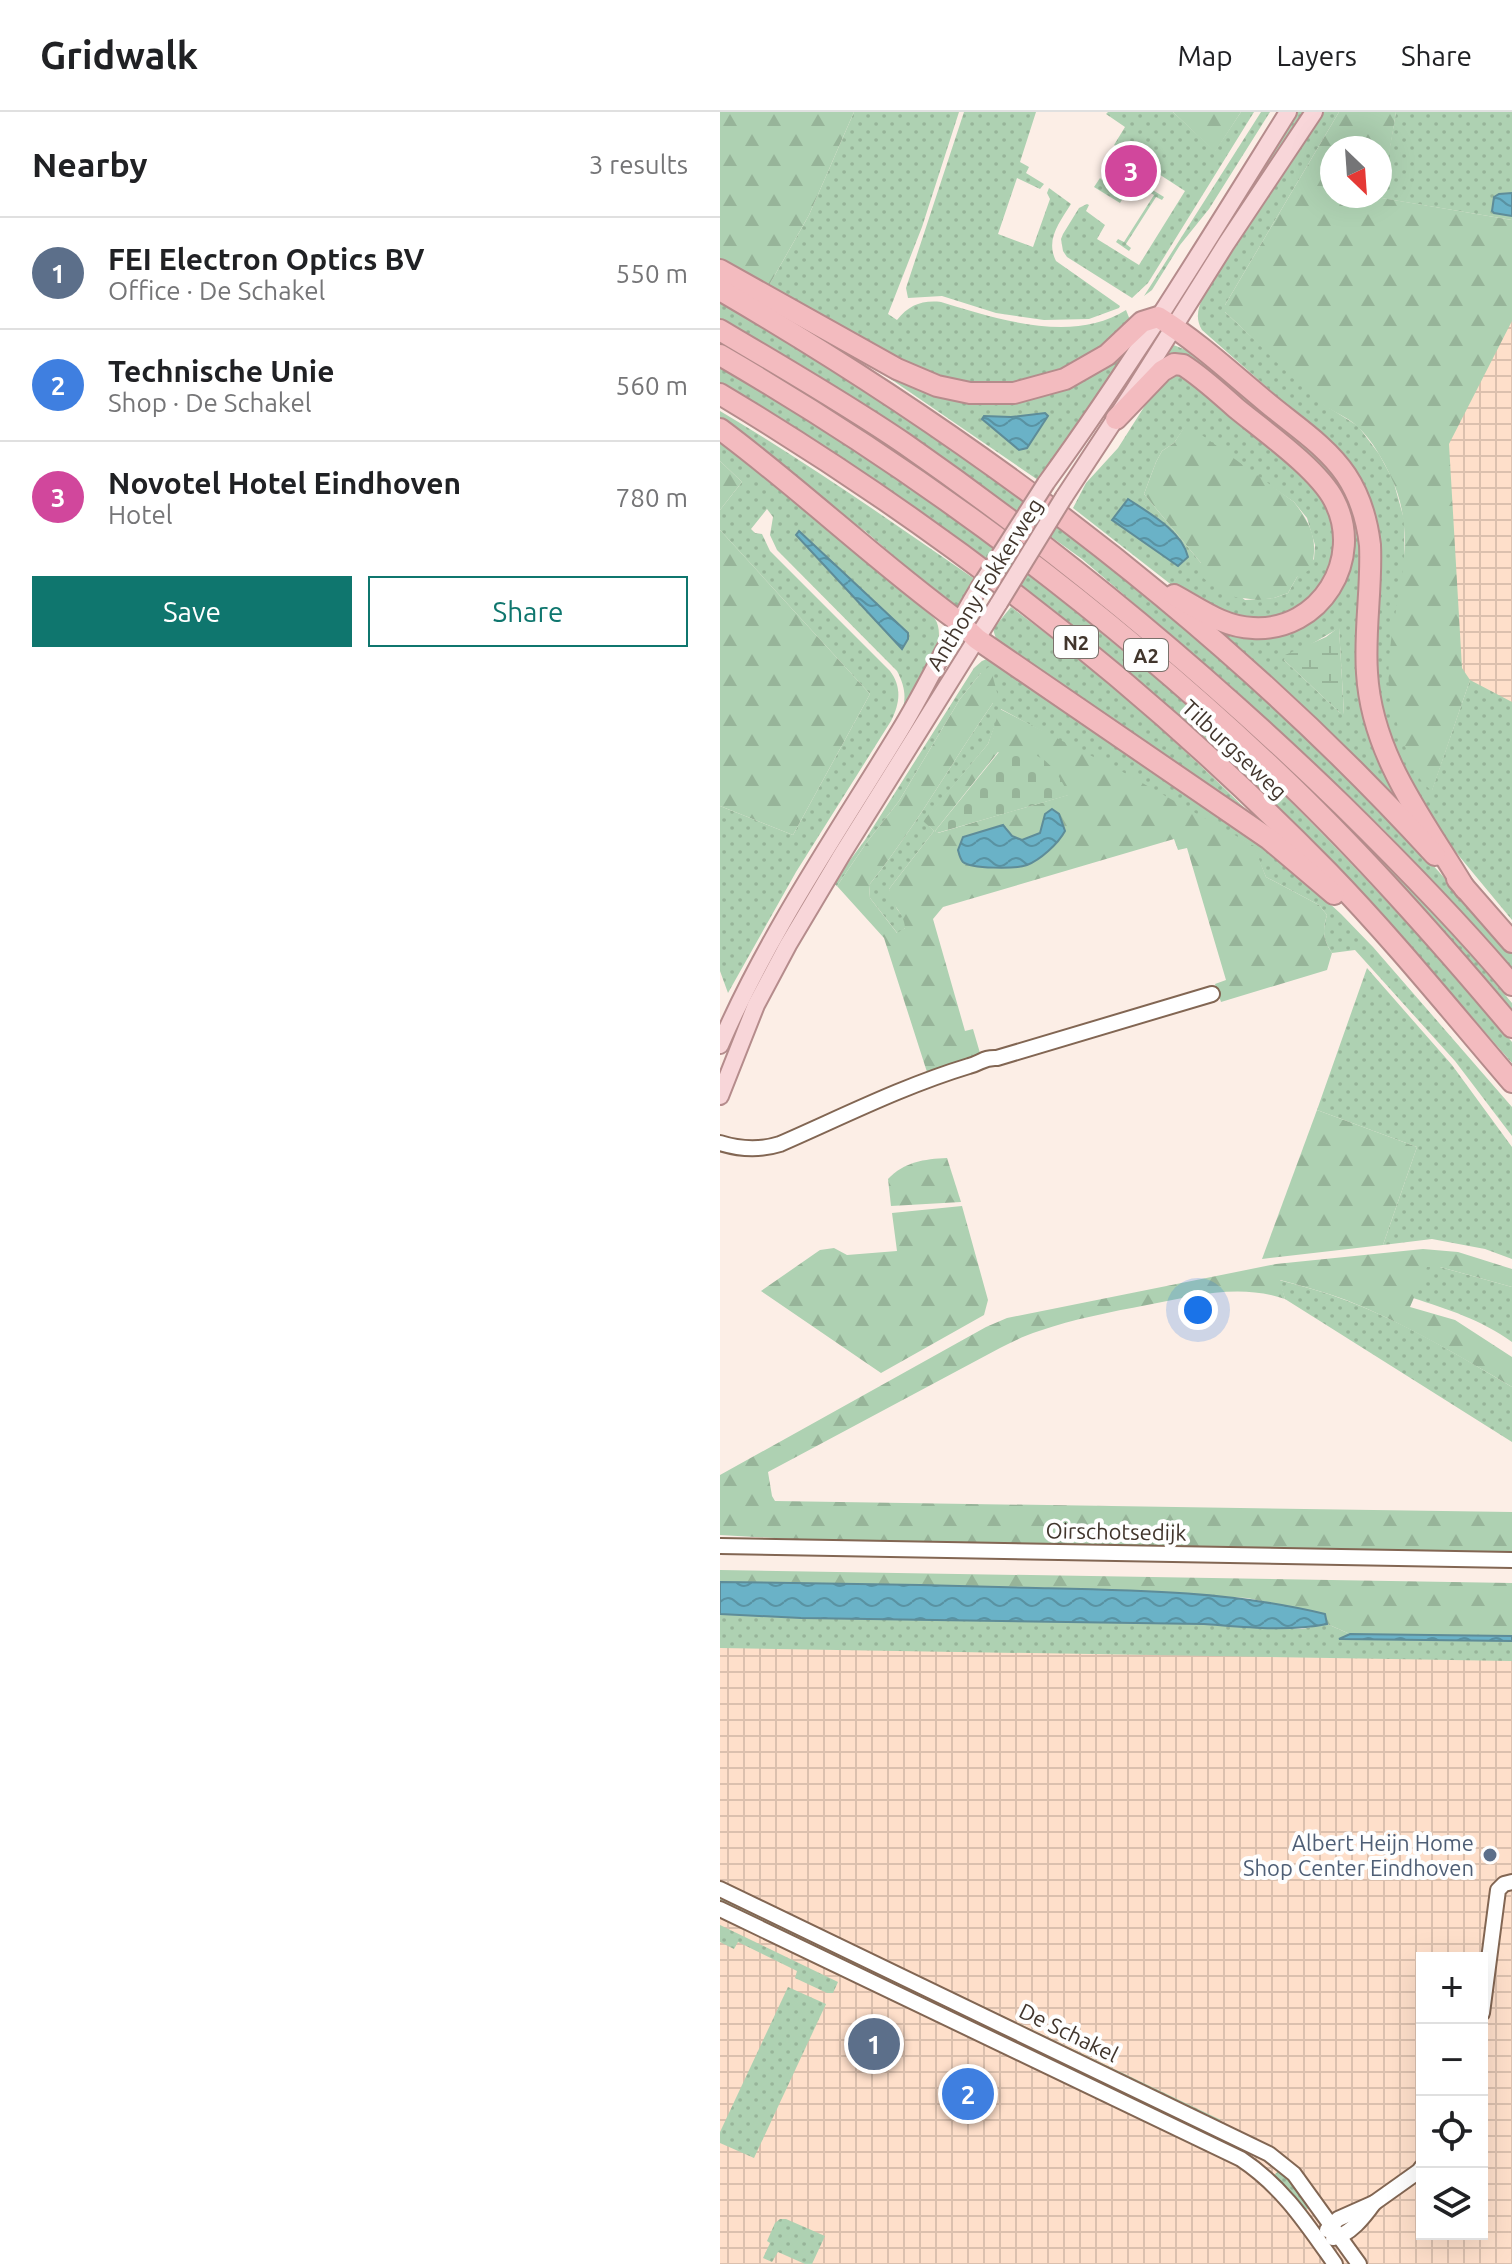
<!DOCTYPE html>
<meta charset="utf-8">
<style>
:root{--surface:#fff;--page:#f6f6f6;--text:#202124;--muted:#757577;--line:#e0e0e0;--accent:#0f766e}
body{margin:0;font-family:Ubuntu,sans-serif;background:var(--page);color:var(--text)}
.controls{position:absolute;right:24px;bottom:24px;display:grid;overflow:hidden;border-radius:0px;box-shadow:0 8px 32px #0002}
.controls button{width:72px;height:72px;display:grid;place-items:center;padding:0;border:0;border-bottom:2px solid var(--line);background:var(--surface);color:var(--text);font:40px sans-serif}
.compass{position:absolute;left:600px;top:24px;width:72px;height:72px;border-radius:50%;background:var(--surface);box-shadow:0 8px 32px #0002;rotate:155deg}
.you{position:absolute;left:478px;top:1198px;width:28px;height:28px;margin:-20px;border:6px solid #fff;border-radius:50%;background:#1a73e8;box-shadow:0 0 0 12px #1a73e833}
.badge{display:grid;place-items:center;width:52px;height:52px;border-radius:50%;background:var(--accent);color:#fff;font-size:26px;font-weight:700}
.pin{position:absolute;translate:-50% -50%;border:4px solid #fff;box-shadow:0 2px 8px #0006}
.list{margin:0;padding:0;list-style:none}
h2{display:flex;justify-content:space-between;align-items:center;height:104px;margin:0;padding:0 32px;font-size:34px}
h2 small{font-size:26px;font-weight:400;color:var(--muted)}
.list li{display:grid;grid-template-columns:52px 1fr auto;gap:24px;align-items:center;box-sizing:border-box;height:112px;padding:0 32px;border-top:2px solid var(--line)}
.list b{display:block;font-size:30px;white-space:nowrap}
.list p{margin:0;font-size:26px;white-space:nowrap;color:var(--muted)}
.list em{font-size:26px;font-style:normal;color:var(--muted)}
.actions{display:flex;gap:16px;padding:24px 32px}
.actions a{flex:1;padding:18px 0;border:2px solid var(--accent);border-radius:0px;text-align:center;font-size:28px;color:var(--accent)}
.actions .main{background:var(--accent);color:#fff}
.icon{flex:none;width:44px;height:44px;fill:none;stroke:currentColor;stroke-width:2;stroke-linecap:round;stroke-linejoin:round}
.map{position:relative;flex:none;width:792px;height:2152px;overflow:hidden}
header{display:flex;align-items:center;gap:48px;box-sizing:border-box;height:112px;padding:0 40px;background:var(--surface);border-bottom:2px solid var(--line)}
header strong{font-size:38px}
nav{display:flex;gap:44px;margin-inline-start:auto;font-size:28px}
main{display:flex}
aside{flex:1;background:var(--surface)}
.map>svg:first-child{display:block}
</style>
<header>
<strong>Gridwalk</strong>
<nav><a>Map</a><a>Layers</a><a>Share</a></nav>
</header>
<main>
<aside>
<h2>Nearby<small>3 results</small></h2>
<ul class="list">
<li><span class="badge" style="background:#5c6f8a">1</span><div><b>FEI Electron Optics BV</b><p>Office · De Schakel</p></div><em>550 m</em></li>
<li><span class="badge" style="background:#3f7fe0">2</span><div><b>Technische Unie</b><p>Shop · De Schakel</p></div><em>560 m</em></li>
<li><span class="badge" style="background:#d1479c">3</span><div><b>Novotel Hotel Eindhoven</b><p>Hotel</p></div><em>780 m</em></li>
</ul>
<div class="actions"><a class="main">Save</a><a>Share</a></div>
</aside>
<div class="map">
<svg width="792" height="2152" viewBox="0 0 792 2152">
<defs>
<pattern id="industrial-grid" width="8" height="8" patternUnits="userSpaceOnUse" patternTransform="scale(2)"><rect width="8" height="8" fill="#fedfca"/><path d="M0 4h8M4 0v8" fill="none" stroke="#dbc0ae"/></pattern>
<pattern id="grass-dots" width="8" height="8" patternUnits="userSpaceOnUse" patternTransform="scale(2)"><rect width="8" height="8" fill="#aed1b2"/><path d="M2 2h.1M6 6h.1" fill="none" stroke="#97b499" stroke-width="1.8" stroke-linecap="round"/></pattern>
<pattern id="forest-firs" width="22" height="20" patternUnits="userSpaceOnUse" patternTransform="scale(2)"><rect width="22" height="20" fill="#aed1b2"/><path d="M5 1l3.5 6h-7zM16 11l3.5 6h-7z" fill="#97b499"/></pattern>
<pattern id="wetland-marsh" width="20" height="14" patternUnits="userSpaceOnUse" patternTransform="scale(2)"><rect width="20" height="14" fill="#aed1b2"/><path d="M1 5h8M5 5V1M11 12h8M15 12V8" fill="none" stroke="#97b499"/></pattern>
<pattern id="cemetery-stones" width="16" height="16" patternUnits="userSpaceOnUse" patternTransform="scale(2)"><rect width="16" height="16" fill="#aed1b2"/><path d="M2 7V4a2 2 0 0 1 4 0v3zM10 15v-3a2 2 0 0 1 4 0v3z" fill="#97b499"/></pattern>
<pattern id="water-waves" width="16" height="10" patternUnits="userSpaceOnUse" patternTransform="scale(2)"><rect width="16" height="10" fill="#6ab2c7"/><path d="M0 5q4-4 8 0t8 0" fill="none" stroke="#5992a2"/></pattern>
</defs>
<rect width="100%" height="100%" fill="#fceee6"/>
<g fill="url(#industrial-grid)" fill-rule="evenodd">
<path d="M792,203v391l-52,-27 -13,-240z"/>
<path d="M0,1534l792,11v607h-792zM702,1846h60v276h-60z"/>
</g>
<g fill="url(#grass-dots)" fill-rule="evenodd">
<path d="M134,0h105l-37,115 -34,87 9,6c12,-15 25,-20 44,-18 56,17 132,42 185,8l4,10 -27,29 -59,31 -60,8 -66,-16 -151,-83 42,-74z"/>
<path d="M244,0h72l-16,50 9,5 -3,6 18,11 -4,5 -23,-11 -19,56 35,13 17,-48 -3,-6 2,-5 22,16c-11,18 -26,35 -15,57l64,45 -1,2 -30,11 -45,1 -48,-7 -54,-17 -34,2 -2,-10z"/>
<path d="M388,0h65l42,39 26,-39h13l-106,171 -16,15 -65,-41 -4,-6 -2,-12 2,-5 16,-26 8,-4 2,1 -3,6 19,14 -8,14 42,26 46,-74 -71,-46 11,-18 -19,-13z"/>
<path d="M541,0h9l-61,97 -29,36 -28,45 -8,6z"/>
<path d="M574,0h12l-136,208 -4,-2z"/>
<path d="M604,0h15l-114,193v7l98,92 35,22 21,28 14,26 11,39v56l-14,87 42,128 38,-110 42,22v218l-96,-116 -45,-114 1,-165 -68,-105 -102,-90c-7,-12 -4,-21 1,-34z"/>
<path d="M676,0h116v81l-13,1 -5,19 18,3v4l-131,-22z"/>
<path d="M385,64l23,14 -8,13 -26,-16 6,-9 2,2z"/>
<path d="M431,77l13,8 -2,3 -6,-3 -30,47 5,4 -2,3 -13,-9 2,-3 6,3 30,-47 -5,-3z"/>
<path d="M0,187l197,123 173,128 152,126 152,146 118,131v15l-39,-44 -90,-95 -152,-143 -149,-127 -174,-125 -100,-65 -88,-51z"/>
<path d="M0,226l179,111 97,70 222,179 150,144 85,92 59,69v12l-299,-311 -493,-357z"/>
<path d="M414,229l-54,84 -20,23 -22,32 -159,-109 107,31z"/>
<path d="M451,232l15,6 134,109 18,19 25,48 1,165 69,148 -240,-229 74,20 71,-47 -9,-100 -167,-123zM619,516l5,86 -5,-2 -55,-52z"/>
<path d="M0,255c143,83 278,179 404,285 27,22 54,43 79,66 110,101 212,211 309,324v21c-57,-65 -114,-132 -174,-194 -185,-188 -390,-352 -618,-485z"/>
<path d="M455,263h7l136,109 23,57 -28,63 -57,21 -60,-21 -123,-96 13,-25 32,-35 40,-63 8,-7zM465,315l109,75 13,16 8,27 -1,14 -17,18 -9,16 -14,5 -29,2 -44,-37 -57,-69 12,-32 6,-11 12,-8z"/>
<path d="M0,299c88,52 172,111 256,169l-20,29 -91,-78 -42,-28 -103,-80z"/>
<path d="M0,321l215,186c16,25 -21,73 -34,95 6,-15 4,-28 -4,-43l-120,-121 -7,-15 3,-18 -6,-8 -16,20 4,4 7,1 8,17 120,120c12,16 10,32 1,50l-95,151 -68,121 -8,-22v-165l73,29 77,-141 -150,-164v-20l22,-28 -22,-21z"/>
<path d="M291,495c98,72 189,155 274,241l-280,-197 -9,-12 -3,-10z"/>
<path d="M269,546l171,110 130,99 51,47 32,33 139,160v29l-57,-75 -100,-111 -23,3c-9,-14 -10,-22 -5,-38l-8,-10 -53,-28 -13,-31 -252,-137 -13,35 -64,77 10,10 -45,58 8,20 8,10v9l-7,6 -28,-36 -1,-13c47,-58 82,-122 124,-182l-12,-30 -21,26 -61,102 -32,41 -30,44 -4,-3 32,-43 109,-172 8,-7z"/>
<path d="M647,856l85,97 60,82v112l-27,-10 -53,-10 -49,6 34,-98 -100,-37z"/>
<path d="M706,1155h14l72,20v55c-30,-22 -65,-33 -99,-44z"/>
<path d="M559,1168c23,6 45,12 66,20 59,22 113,55 167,87v55l-227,-143z"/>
<path d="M0,1502l81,4 403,6 98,5 25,-5 23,10 -8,5 170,2v20l-792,-13z"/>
<path d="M0,1783l199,98 -1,3 -198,-91z"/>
<path d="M0,1813l118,57 -5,11h-6l-32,-15 2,-7 -59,-29 -4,7 -14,-7z"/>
<path d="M68,1875l38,17 -72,154 -34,-15v-11z"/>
<path d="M231,1879l270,129 -3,2 -265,-127z"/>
<path d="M310,1933l182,85 -4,8 -180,-89z"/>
<path d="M560,2058l13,13 18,23 -6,5 -31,-36z"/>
<path d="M60,2107h6l39,17 -13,28h-7l-27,-12 -6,10 -9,-4 7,-15 -3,-2 8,-18z"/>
</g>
<g fill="url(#forest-firs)" fill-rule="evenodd">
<path d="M0,0h134l-45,103 -42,74 -47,-27z"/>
<path d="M453,0h68l-26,40z"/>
<path d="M619,0h57l-14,86 130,22v101l-63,123 13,224 8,12 -38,111c-16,-12 -21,-27 -27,-45 -7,-18 -14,-40 -16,-59 -5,-71 36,-138 2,-210 -8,-17 -19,-37 -33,-50 -10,-10 -25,-15 -36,-23 -34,-28 -64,-62 -97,-92v-7zM612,36h48v48h-48z"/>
<path d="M465,314l7,2 102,74c17,22 25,39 17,67l-14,8 -9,16 -14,5 -16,2 -23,-3 -27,-15 -9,-8 2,-11 -57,-69 12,-32 6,-11 12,-8z"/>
<path d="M0,349l22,21 -22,28z"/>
<path d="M0,418l150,164 -77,141 -73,-29z"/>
<path d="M270,554l9,34 -6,3c-42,60 -77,124 -124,182l1,13 27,35 8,-5c0,-15 -15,-23 -16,-39l45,-58 -11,-10 65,-77 12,-35 121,62 133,75 12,31 53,28 8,10c-5,16 -4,24 5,38l-5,17 -106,32 -6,-18 11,-4 -39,-132 -9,2 -4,-11 -231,68 -10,12 32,112 8,-2 7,24 -1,3 -52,16 -43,-134 -47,-52 30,-44 32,-41 61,-102 21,-26zM278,640l70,43 -130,38 -3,-2zM323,708l22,11c-10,20 -34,35 -55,36l-4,-40 6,9 10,4 18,-7z"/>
<path d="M597,998l100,37 -34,98 -121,14z"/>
<path d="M227,1046l14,44 -70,4 -3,-27c16,-17 36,-20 59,-21z"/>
<path d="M242,1094l26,94 -4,15 -103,58 -120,-82 59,-41 14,-2 13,7 50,-4 -5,-38z"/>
<path d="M703,1137l35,3 54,17v18l-72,-20h-13l-17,40 45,13 57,37v30c-54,-32 -108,-64 -166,-87 -22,-8 -44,-14 -66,-20l5,19c-46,-16 -92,-3 -138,6 -37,7 -73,14 -108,26 -14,4 -26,11 -39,17l-232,124 4,24 3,5 737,11v41l-685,-12 -107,-6v-60l266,-148 21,-9 269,-54z"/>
<path d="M0,1458l792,13v53l-162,-2 -23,-10 -2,-10 -78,-16 -135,-8 -392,-8z"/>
</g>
<path fill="url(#wetland-marsh)" d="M619,515l5,88 -5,-3 -55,-52 1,-5 41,-18z"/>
<path fill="url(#cemetery-stones)" d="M292,635c34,9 41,17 57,48l-132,38 -2,-2 64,-79z"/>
<g fill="url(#water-waves)" stroke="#5e8c98" stroke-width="2">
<path d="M792,81v23l-18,-3 -2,-2 2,-14 5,-3z"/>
<path d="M325,301l3,3 -21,32 -8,2 -37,-31 2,-3 27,1z"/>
<path d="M408,387c21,14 54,32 60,58l-10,9 -66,-46z"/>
<path d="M79,419l109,102v6l-6,10 -106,-114z"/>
<path d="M332,697l7,5 6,17c-7,13 -25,29 -38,34 -11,4 -56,4 -64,-3 -3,-3 -4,-8 -5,-12l5,-13 40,-12 9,11 10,4 18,-7 5,-19z"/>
<path d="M0,1470c105,1 211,3 316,6 97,2 194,3 289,26l2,10c-41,8 -82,3 -123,0l-403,-6 -81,-4z"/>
<path d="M630,1522l162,2v5l-173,-2z"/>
</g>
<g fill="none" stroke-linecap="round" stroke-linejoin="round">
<g stroke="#826653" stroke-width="18">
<g id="minor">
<path d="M0,1031c19,6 41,7 60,1 62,-27 123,-58 189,-78 12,-3 15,-9 28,-8l215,-64"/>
<path d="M0,1434l792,14"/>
<path d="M0,1777l549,265 25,20 65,90"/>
<path d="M0,1797l521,250c42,28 65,64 94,105"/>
<path d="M762,1901l16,-123 6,-6 8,-2"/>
<path d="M607,2118l11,-11 36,-16 45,-32 3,-4"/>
<path d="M613,2126c17,-3 31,-21 41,-35"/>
</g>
</g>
<g stroke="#b58c8c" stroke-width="20">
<g id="major">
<path d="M326,371c87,-120 164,-246 242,-371"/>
<path d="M344,385l69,-105 93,-148 88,-132"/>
<path d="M0,933c48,-111 116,-210 179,-313 29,-47 51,-97 80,-144"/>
<path d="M0,984l36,-91 32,-60 53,-89 158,-253"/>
</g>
</g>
<g stroke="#b58c8c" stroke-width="24">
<g id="highway">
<path d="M0,158l177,99 40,17 33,7h44l51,-14 42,-24 35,-33 16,-5c39,24 72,55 107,84 27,23 61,44 81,74 14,21 21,45 24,70 2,43 -6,85 -3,128 5,84 57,147 98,216"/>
<path d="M0,178c263,153 509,340 715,565"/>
<path d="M0,218c62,37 125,73 185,114 155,108 301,229 437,361 59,58 117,117 170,180"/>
<path d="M0,243c202,117 389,258 559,419 83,79 159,165 233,253"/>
<path d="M0,282c222,133 427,293 608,478 65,67 124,140 184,210"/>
<path d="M396,307l46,-48 12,-7 9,1c19,12 36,28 53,43 28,23 82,61 98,92 31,59 -14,132 -81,128 -30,-1 -53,-19 -79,-33"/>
<path d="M0,317c82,61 156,132 238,192l19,18 292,200 65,55"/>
<path d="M737,767l55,63"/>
</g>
</g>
<use href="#minor" stroke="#fff" stroke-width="14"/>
<use href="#major" stroke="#f8d6d9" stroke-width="16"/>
<use href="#highway" stroke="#f3bbbf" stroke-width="20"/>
<g stroke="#b58c8c" stroke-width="20" stroke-linecap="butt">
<g id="major-bridge">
<path d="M259,476l67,-105"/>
<path d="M279,491l65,-106"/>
</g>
</g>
<use href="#major-bridge" stroke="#f8d6d9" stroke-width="16"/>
</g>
<circle fill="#5c6f8a" stroke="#fefefe" stroke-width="3" cx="770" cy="1743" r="8"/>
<g text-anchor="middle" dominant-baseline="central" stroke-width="8" stroke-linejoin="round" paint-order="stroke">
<g fill="#fefefe" stroke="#7a716b" stroke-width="2">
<rect x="334" y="514" width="44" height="32" rx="6"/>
<rect x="404" y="527" width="44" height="32" rx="6"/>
</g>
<g font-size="20" font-weight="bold" fill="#41352c">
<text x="356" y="530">N2</text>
<text x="426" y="543">A2</text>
</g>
<g font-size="22" fill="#41352c" stroke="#fefefe">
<text transform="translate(264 472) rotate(-58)">Anthony Fokkerweg</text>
<text transform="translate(515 637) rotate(43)">Tilburgseweg</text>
<text transform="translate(396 1419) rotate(1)">Oirschotsedijk</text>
<text transform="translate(349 1920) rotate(26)">De Schakel</text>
</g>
<g font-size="22" fill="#4e5e75" stroke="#fefefe" text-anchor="end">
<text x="754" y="1730">Albert Heijn Home<tspan x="754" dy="25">Shop Center Eindhoven</tspan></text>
</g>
</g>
</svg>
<div class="controls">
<button>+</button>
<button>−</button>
<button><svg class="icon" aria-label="locate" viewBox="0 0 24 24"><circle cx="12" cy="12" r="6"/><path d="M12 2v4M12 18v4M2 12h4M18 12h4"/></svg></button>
<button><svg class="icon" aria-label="layers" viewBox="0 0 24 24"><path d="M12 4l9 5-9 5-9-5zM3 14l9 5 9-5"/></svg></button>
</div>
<svg class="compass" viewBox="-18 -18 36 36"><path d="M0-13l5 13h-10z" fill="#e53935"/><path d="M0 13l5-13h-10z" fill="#757577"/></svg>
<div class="you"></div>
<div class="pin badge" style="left:154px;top:1932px;background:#5c6f8a">1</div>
<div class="pin badge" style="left:248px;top:1982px;background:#3f7fe0">2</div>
<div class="pin badge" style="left:411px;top:59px;background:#d1479c">3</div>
</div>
</main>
